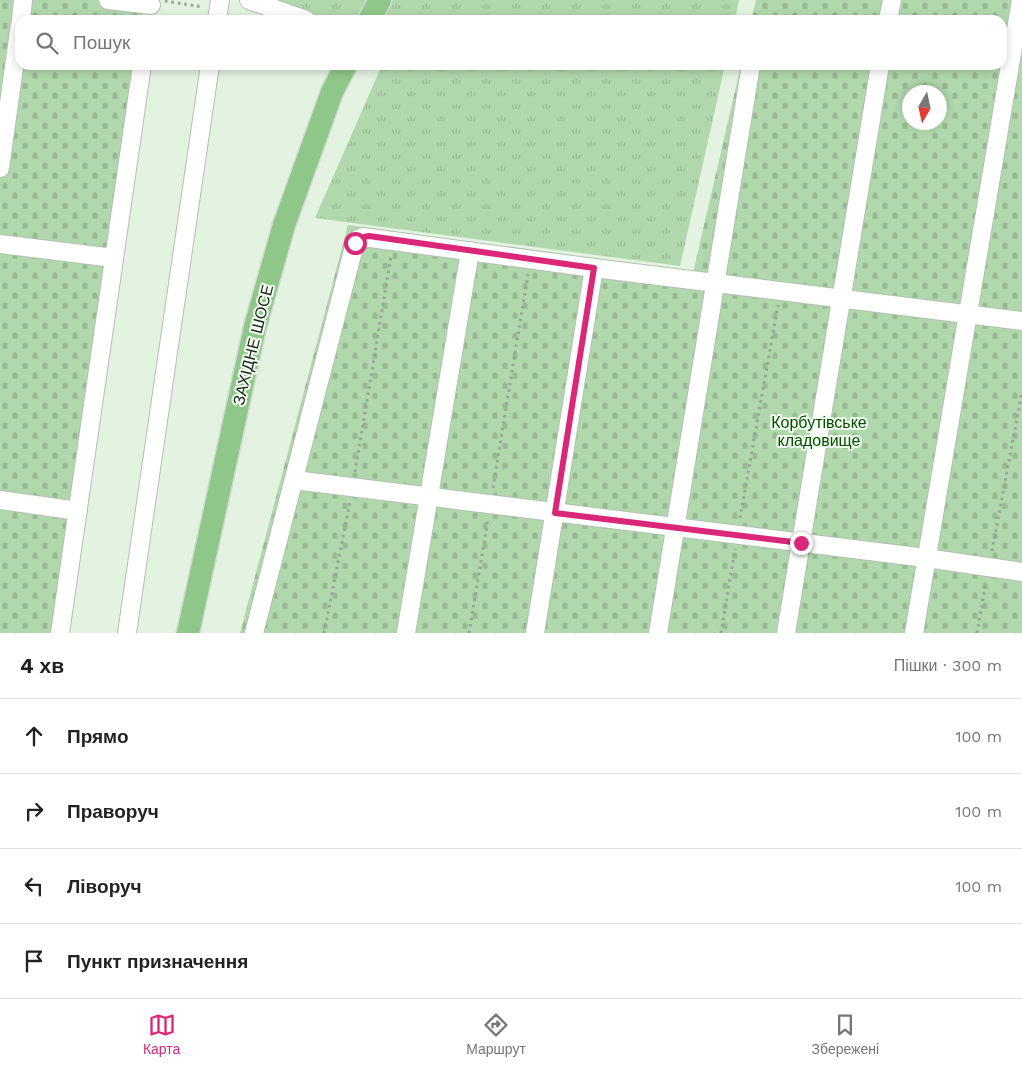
<!DOCTYPE html>
<html lang="uk">
<meta charset="utf-8">
<style>
:root{--surface:#fff;--page:#f6f6f6;--text:#222;--muted:#767676;--line:#e0e0e0;--accent:#db2777}
body{margin:0;font-family:"Work Sans",sans-serif;background:var(--page);color:var(--text)}
.compass{position:absolute;left:902px;top:85px;width:45px;height:45px;border-radius:50%;background:var(--surface);box-shadow:0 2px 8px #0003;rotate:189deg}
.stop{position:absolute;width:15px;height:15px;margin:-11px;border:4px solid #db2777;border-radius:50%;background:#fff}
.stop.end{background:#db2777;border-color:#fff;box-shadow:0 1px 5px #0008}
.list{margin:0;padding:0;list-style:none}
h2{display:flex;justify-content:space-between;align-items:center;height:65px;margin:0;padding:0 20px;font-size:21px}
h2 small{font-size:16px;font-weight:400;color:var(--muted)}
.list li{display:grid;grid-template-columns:32px 1fr auto;gap:15px;align-items:center;box-sizing:border-box;height:75px;padding:0 20px;border-top:1px solid var(--line)}
.list b{display:block;font-size:19px;white-space:nowrap}
.list em{font-size:16px;font-style:normal;color:var(--muted)}
.icon{flex:none;width:28px;height:28px;fill:none;stroke:currentColor;stroke-width:2;stroke-linecap:round;stroke-linejoin:round}
.map{position:relative;flex:none;width:1022px;height:633px;overflow:hidden}
.search{position:absolute;background:var(--surface);box-shadow:0 2px 8px #0003;left:15px;right:15px;top:15px;height:55px;display:flex;align-items:center;gap:12px;box-sizing:border-box;padding:0 18px;border-radius:15px;color:var(--muted);font-size:19px}
.sheet{height:365px;background:var(--surface)}
nav{display:flex;justify-content:space-around;align-items:center;box-sizing:border-box;height:70px;border-top:1px solid var(--line);background:var(--surface);font-size:14px;color:var(--muted)}
nav a{display:grid;justify-items:center;gap:2px}
nav .on{color:var(--accent)}
.map>svg:first-child{display:block}
</style>
<div class="map">
<svg width="1022" height="633" viewBox="0 0 1022 633">
<defs>
<pattern id="grass-tufts" width="24" height="20" patternUnits="userSpaceOnUse" patternTransform="scale(1.25)"><rect width="24" height="20" fill="#b1d8ad"/><path d="M3 7l-1-3M5 7V3M7 7l1-3M15 17l-1-3M17 17v-4M19 17l1-3" fill="none" stroke="#98b994"/></pattern>
<pattern id="cemetery-stones" width="16" height="16" patternUnits="userSpaceOnUse" patternTransform="scale(1.25)"><rect width="16" height="16" fill="#b1d8ad"/><path d="M2 7V4a2 2 0 0 1 4 0v3zM10 15v-3a2 2 0 0 1 4 0v3z" fill="#98b994"/></pattern>
</defs>
<rect width="100%" height="100%" fill="#e3f2e1"/>
<g fill="url(#grass-tufts)">
<path d="M276,0h463l-4,20h-432l-28,-11z"/>
<path d="M382,65h343l-45,201 -365,-48z"/>
</g>
<g fill="url(#cemetery-stones)" fill-rule="evenodd">
<path d="M0,0h145l-3,20h-122v45h115l-83,568h-52z"/>
<path d="M756,0h266v633h-782l108,-408 345,48 48,-208h261v-45h-251zM910,92h30v30h-30z"/>
</g>
<g fill="none" stroke-linecap="round" stroke-linejoin="round">
<g stroke="#b2c1b0" stroke-width="20">
<g id="minor">
<path d="M108,0l43,5"/>
<path d="M249,0l57,20"/>
<path d="M21,20l2,-20"/>
<path d="M217,20l3,-20"/>
<path d="M888,20l4,-20"/>
<path d="M0,168l20,-144"/>
<path d="M0,244l114,14"/>
<path d="M294,480l632,78 96,14"/>
<path d="M0,500l78,11"/>
<path d="M60,633l82,-568"/>
<path d="M127,633l83,-568"/>
<path d="M254,633l101,-390 3,-4 5,-2 231,31 428,53"/>
<path d="M406,633l64,-382"/>
<path d="M535,633l59,-365"/>
<path d="M658,633l93,-568"/>
<path d="M786,633l94,-568"/>
<path d="M914,633l107,-633"/>
</g>
</g>
<g stroke="#d6d7d6" stroke-width="25">
<g id="major">
<path d="M369,20l11,-20"/>
<path d="M188,633l67,-306 29,-102 48,-133 14,-27"/>
</g>
</g>
<g stroke="#98a497" stroke-width="3" stroke-dasharray="2.5 4" stroke-linecap="butt">
<path d="M165,1l38,6"/>
<path d="M355,472l36,-216"/>
<path d="M493,488l35,-214"/>
<path d="M740,518l38,-213"/>
<path d="M992,551l30,-159"/>
<path d="M324,633l26,-131"/>
<path d="M469,633l19,-114"/>
<path d="M721,633l14,-84"/>
<path d="M977,633l9,-51"/>
</g>
<use href="#minor" stroke="#fff" stroke-width="18"/>
<use href="#major" stroke="#8ec888" stroke-width="22"/>
</g>
<g fill="none" stroke-linecap="round" stroke-linejoin="round">
<path stroke="#db2777" stroke-width="6" d="M355,243c4,-5 7,-6 14,-7l225,32 -39,245 246,30"/>
</g>
<g text-anchor="middle" dominant-baseline="central" stroke-width="4" stroke-linejoin="round" paint-order="stroke">
<g font-size="16" fill="#1d231d" stroke="#f2fff1">
<text transform="translate(253 345) rotate(-76)">ЗАХІДНЕ ШОСЕ</text>
</g>
<g font-size="16" fill="#064d02" stroke="#f2fff1">
<text x="819" y="422">Корбутівське<tspan x="819" dy="18">кладовище</tspan></text>
</g>
</g>
</svg>
<svg class="compass" viewBox="-18 -18 36 36"><path d="M0-13l5 13h-10z" fill="#e53935"/><path d="M0 13l5-13h-10z" fill="#767676"/></svg>
<div class="stop" style="left:355px;top:243px"></div>
<div class="stop end" style="left:801px;top:543px"></div>
<div class="search"><svg class="icon" aria-label="search" viewBox="0 0 24 24"><circle cx="10" cy="10" r="6"/><path d="M15 15l6 6"/></svg>Пошук</div>
</div>
<section class="sheet">
<h2>4 хв<small>Пішки · 300 m</small></h2>
<ul class="list">
<li><svg class="icon" aria-label="ahead" viewBox="0 0 24 24"><path d="M12 20V5M6 11l6-6 6 6"/></svg><div><b>Прямо</b></div><em>100 m</em></li>
<li><svg class="icon" aria-label="right" viewBox="0 0 24 24"><path d="M7 20v-9h11M14 6l5 5-5 5"/></svg><div><b>Праворуч</b></div><em>100 m</em></li>
<li><svg class="icon" aria-label="left" viewBox="0 0 24 24"><path d="M17 20v-9H6M10 6l-5 5 5 5"/></svg><div><b>Ліворуч</b></div><em>100 m</em></li>
<li><svg class="icon" aria-label="arrive" viewBox="0 0 24 24"><path d="M6 21V4h12l-3 4 3 4H6"/></svg><div><b>Пункт призначення</b></div></li>
</ul>
</section>
<nav>
<a class="on"><svg class="icon" aria-label="map" viewBox="0 0 24 24"><path d="M3 6l6-2 6 2 6-2v14l-6 2-6-2-6 2zM9 4v14M15 6v14"/></svg>Карта</a>
<a><svg class="icon" aria-label="directions" viewBox="0 0 24 24"><path d="M12 3l9 9-9 9-9-9zM9 14v-3h6M13 9l2 2-2 2"/></svg>Маршрут</a>
<a><svg class="icon" aria-label="saved" viewBox="0 0 24 24"><path d="M7 4h10v16l-5-4-5 4z"/></svg>Збережені</a>
</nav>
